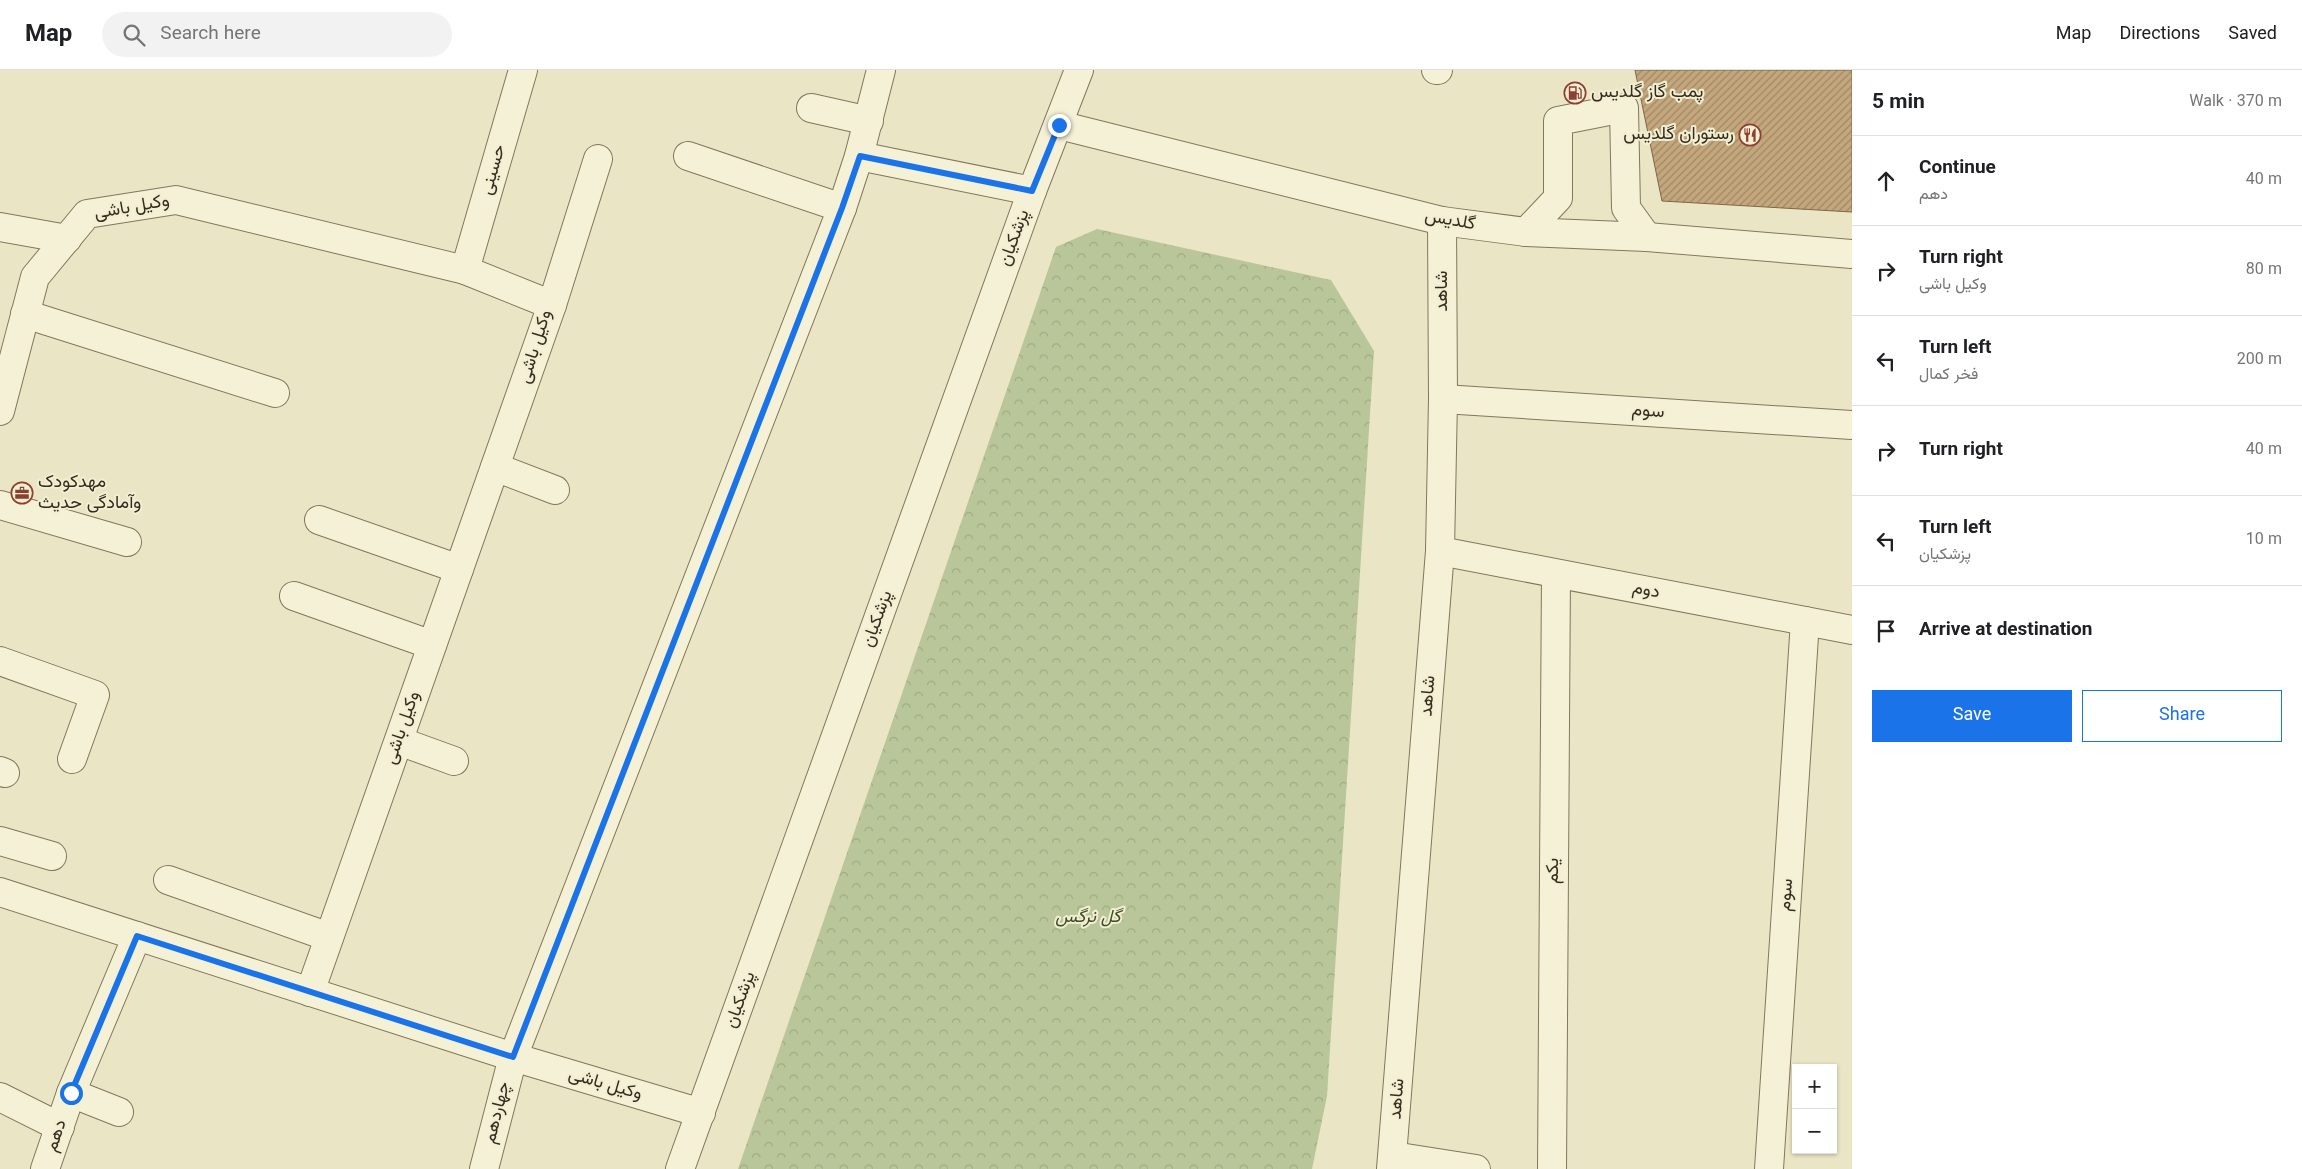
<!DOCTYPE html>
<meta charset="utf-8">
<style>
:root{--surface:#fff;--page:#f2f2f2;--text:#202124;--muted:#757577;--line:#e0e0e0;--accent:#1a73e8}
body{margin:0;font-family:Georgia,Vazirmatn,serif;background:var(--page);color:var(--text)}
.controls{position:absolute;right:15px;bottom:15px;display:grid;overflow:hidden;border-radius:0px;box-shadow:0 1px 4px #0004}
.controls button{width:45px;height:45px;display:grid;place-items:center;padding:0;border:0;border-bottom:1px solid var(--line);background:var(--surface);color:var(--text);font:25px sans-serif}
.stop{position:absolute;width:15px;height:15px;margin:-11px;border:4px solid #1a73e8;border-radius:50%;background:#fff}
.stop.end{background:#1a73e8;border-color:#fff;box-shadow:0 1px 5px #0008}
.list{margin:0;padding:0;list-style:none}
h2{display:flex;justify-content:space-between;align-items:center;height:65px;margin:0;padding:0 20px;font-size:21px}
h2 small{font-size:16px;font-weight:400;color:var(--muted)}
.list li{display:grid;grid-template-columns:32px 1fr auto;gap:15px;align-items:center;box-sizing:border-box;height:90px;padding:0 20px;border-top:1px solid var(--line)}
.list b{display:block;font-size:19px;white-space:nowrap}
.list p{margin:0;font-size:16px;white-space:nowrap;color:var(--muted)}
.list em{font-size:16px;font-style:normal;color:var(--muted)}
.actions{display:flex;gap:10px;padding:15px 20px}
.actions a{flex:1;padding:11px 0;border:1px solid var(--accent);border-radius:0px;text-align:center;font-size:18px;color:var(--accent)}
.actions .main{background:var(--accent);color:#fff}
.icon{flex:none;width:28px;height:28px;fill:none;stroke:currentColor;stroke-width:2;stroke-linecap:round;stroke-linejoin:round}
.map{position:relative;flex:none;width:1852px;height:1099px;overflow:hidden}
header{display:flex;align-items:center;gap:30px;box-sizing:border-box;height:70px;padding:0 25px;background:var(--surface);border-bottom:1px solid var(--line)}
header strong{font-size:24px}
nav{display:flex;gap:28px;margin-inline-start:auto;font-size:18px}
.search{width:350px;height:45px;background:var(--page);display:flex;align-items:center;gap:12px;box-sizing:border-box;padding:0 18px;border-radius:28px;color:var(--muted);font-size:19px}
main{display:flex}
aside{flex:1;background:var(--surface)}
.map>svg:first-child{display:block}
</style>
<header>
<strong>Map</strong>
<div class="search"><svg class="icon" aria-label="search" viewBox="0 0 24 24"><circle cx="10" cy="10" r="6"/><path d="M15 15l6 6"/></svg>Search here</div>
<nav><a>Map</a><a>Directions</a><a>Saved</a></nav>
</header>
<main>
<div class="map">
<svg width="1852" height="1099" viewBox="0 0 1852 1099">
<defs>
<pattern id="park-crowns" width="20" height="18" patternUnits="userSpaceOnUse" patternTransform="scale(1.25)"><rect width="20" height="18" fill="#b9c699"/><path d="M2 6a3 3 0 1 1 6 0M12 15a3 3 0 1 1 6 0" fill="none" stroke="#a0aa83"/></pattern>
<pattern id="building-hatch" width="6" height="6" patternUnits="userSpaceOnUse" patternTransform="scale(1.25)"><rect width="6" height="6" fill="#c4a77d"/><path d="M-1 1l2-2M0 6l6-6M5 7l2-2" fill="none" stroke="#a08866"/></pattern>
</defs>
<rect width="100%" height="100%" fill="#eae5c4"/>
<path fill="url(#park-crowns)" d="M1097,159l234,51 43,71 -47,745 -15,73h-574l318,-922z"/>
<path fill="url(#building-hatch)" stroke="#7f6644" d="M1635,0h217v142l-190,-11z"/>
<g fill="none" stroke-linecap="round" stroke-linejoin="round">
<g stroke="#82775c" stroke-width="30">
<g id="minor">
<path d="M1436,0h2"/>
<path d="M811,38l58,13"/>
<path d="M1059,55l383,96 84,11 121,5 205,17"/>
<path d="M688,86l154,52"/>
<path d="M859,86l173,35"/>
<path d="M0,157l67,12"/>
<path d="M1526,162l32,-34v-77l66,-13 2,100 21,29"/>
<path d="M465,200l58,-200"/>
<path d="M25,244l250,79"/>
<path d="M1443,329l409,26"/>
<path d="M0,341l35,-134 52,-63 89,-14 289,70 87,35"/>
<path d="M495,397l60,23"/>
<path d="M0,435l127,37"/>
<path d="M319,450l140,49"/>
<path d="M1440,481l412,79"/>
<path d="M294,526l138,49"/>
<path d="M0,591l95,34 -23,64"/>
<path d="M399,671l55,20"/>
<path d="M0,701l5,2"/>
<path d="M0,771l52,15"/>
<path d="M168,810l161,57"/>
<path d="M0,822l513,165 188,56"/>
<path d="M310,922l242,-687 46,-146"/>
<path d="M71,1023l48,19"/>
<path d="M0,1027l60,30"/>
<path d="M1393,1086l83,13"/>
<path d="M45,1099l26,-76 66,-157"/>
<path d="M484,1099l29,-112 329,-849 17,-52 22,-86"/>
<path d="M680,1099l352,-978 47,-121"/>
<path d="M1391,1099l49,-618 3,-152 -1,-178"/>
<path d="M1552,1099l4,-595"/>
<path d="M1769,1099l36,-548"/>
</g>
</g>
<use href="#minor" stroke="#f5f1d6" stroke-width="28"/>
</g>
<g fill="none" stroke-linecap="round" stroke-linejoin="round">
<path stroke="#1a73e8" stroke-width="6" d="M71,1023l66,-157 376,121 329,-849 18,-52 172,35 27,-66"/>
</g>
<defs>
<g id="fuel-ring" transform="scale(1.125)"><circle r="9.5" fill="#f2eed2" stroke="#8c4032" stroke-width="1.5"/><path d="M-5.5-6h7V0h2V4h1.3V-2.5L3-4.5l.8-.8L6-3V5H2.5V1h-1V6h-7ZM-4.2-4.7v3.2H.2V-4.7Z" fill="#8c4032"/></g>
<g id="restaurant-ring" transform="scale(1.125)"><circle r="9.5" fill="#f2eed2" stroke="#8c4032" stroke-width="1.5"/><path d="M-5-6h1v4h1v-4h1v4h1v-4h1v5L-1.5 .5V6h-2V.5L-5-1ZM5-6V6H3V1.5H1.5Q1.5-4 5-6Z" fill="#8c4032"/></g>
<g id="office-ring" transform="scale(1.125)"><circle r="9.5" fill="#f2eed2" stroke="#8c4032" stroke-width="1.5"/><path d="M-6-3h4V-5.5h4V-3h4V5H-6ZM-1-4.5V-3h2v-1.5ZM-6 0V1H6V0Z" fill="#8c4032"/></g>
</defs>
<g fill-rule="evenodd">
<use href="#fuel-ring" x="1575" y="23"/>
<use href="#restaurant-ring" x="1750" y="65"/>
<use href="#office-ring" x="22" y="423"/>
</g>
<g text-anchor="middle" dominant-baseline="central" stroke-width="4" stroke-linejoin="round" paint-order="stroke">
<g font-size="18" fill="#342c1f" stroke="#f2eed2" text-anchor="start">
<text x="1591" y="23">پمب گاز گلدیس</text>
<text x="1734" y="65" text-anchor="end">رستوران گلدیس</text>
<text x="38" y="413">مهدکودک<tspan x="38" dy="21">وآمادگی حدیث</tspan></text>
</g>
<g font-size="18" fill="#342c1f" stroke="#f2eed2">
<text transform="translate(494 100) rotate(-74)">حسینی</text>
<text transform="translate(132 138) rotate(-10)">وکیل باشی</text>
<text transform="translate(1450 151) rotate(10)">گلدیس</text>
<text transform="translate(1015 168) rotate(-70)">پزشکیان</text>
<text transform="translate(1443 221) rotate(-90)">شاهد</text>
<text transform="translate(536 277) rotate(-73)">وکیل باشی</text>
<text transform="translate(1648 342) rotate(4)">سوم</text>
<text transform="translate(1646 521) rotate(11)">دوم</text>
<text transform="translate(878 549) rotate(-70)">پزشکیان</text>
<text transform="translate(1429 626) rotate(-86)">شاهد</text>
<text transform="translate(403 658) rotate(-71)">وکیل باشی</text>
<text transform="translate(1554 801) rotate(-90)">یکم</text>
<text transform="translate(1787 825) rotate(-86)">سوم</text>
<text transform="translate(741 930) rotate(-70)">پزشکیان</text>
<text transform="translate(605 1015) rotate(16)">وکیل باشی</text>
<text transform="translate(1398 1029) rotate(-86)">شاهد</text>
<text transform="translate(498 1043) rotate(-76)">چهاردهم</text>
<text transform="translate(57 1066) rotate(-71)">دهم</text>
</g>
<g font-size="18" font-style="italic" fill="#3e4e27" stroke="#f2eed2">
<text x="1088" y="848">گل نرگس</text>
</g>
</g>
</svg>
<div class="controls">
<button>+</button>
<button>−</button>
</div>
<div class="stop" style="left:71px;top:1023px"></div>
<div class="stop end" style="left:1059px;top:55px"></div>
</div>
<aside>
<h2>5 min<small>Walk · 370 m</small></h2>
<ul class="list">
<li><svg class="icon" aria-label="ahead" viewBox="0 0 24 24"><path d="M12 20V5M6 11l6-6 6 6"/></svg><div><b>Continue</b><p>دهم</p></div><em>40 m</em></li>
<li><svg class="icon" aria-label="right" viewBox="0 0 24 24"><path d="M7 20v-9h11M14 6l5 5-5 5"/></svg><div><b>Turn right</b><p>وکیل باشی</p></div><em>80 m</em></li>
<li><svg class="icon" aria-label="left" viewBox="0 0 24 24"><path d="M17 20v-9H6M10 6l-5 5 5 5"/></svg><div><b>Turn left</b><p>فخر کمال</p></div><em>200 m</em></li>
<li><svg class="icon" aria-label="right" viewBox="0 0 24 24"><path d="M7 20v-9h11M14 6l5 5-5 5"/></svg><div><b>Turn right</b></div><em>40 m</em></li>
<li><svg class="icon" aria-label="left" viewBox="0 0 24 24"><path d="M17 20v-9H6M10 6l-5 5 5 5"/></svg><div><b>Turn left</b><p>پزشکیان</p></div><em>10 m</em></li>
<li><svg class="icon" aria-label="arrive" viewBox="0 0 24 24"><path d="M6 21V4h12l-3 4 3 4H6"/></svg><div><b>Arrive at destination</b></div></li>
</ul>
<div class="actions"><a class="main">Save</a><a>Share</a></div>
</aside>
</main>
